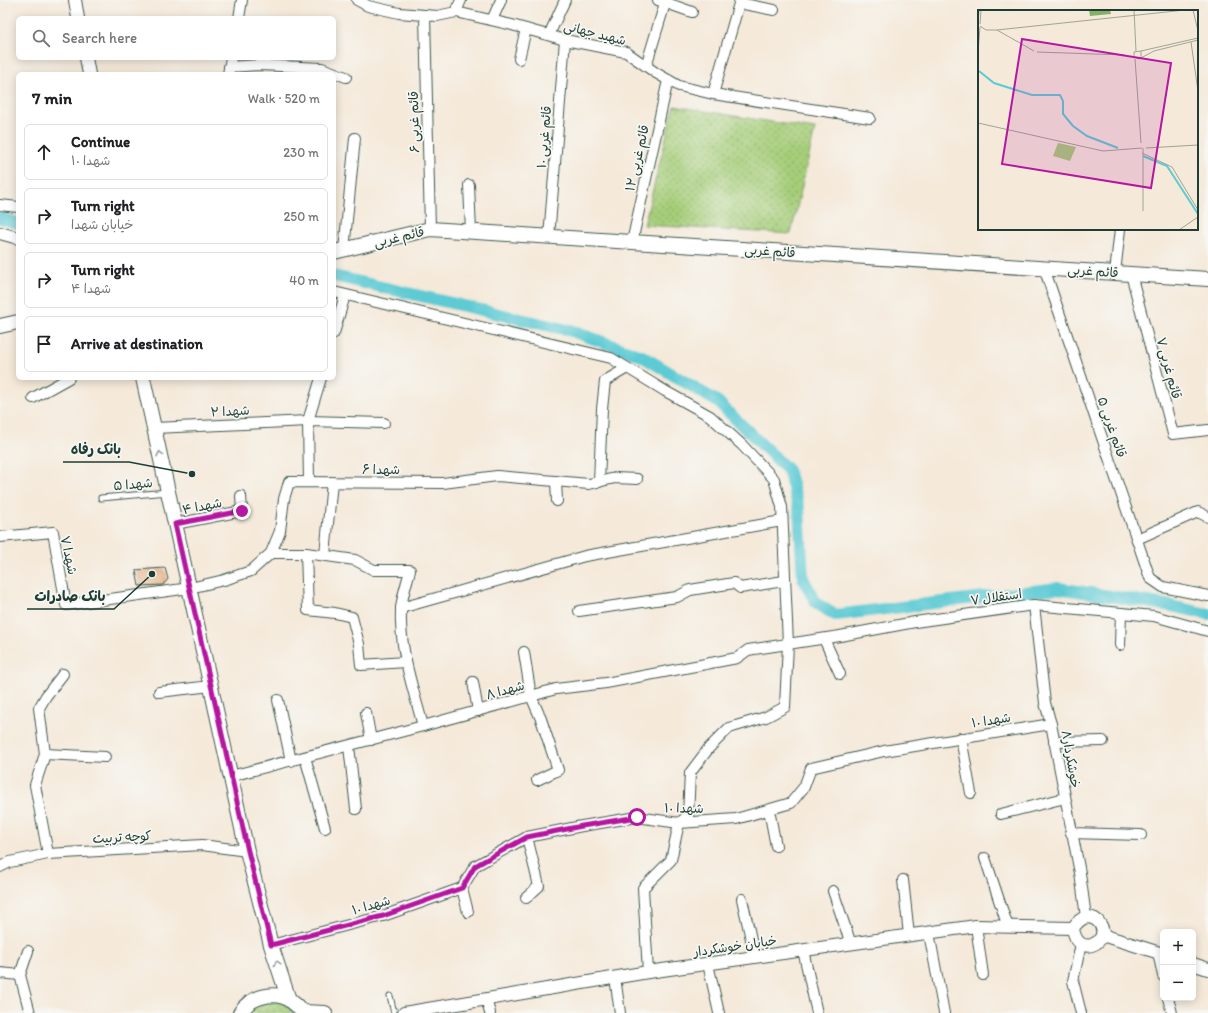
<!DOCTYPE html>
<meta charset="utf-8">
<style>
:root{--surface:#fff;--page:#f6f6f6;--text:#202124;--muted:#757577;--line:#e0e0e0}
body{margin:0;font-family:Itim,"Playpen Sans Arabic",sans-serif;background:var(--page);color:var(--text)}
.controls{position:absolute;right:12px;bottom:12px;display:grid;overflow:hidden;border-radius:6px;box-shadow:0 2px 10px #0003}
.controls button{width:36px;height:36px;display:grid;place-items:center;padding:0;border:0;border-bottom:1px solid var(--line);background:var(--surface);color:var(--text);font:20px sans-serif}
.stop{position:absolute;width:12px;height:12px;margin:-9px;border:3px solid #b5179e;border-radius:50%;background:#fff}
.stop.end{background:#b5179e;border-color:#fff;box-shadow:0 1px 4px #0008}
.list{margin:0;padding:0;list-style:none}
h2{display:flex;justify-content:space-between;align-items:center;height:52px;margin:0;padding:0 16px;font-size:17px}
h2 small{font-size:13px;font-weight:400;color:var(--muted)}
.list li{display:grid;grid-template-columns:26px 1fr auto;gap:12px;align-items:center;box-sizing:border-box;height:56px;margin:0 8px 8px;padding:0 8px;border:1px solid var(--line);border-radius:6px}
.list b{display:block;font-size:15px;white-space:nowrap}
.list p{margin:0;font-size:13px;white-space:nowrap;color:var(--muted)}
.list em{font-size:13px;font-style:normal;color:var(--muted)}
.icon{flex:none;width:22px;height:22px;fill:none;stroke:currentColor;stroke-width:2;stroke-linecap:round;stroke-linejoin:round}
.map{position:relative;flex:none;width:1208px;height:1013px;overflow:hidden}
.search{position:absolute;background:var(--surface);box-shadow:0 2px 10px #0003;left:16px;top:16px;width:320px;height:44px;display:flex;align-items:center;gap:10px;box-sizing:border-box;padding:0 14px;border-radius:6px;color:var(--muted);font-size:15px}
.panel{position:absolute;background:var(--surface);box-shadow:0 2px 10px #0003;left:16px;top:72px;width:320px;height:308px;border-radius:6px}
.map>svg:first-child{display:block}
</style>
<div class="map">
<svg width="1208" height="1013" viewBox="0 0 1208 1013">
<defs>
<pattern id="grass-dots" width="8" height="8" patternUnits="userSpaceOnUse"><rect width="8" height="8" fill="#a6ce79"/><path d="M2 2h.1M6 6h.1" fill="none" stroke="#87a864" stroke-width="1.8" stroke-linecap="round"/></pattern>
<pattern id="building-back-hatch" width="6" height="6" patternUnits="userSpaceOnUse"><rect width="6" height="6" fill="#e5aa79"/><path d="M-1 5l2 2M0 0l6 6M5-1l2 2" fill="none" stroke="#b98c64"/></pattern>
</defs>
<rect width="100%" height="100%" fill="#f6f6f2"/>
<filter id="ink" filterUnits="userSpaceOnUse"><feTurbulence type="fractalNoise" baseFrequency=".025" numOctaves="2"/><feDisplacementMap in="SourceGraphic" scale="8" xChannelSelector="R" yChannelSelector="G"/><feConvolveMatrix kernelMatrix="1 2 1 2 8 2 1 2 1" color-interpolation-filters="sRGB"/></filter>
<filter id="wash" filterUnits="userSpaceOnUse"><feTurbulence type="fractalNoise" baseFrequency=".012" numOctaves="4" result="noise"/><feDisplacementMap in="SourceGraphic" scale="16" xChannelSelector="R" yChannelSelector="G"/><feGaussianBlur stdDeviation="0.9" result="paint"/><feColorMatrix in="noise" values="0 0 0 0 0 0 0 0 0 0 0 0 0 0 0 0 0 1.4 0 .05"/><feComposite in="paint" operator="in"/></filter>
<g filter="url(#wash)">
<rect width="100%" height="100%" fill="#f5e9d9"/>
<g fill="url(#grass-dots)" stroke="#628656">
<path d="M674,106l141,23 -24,105 -147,-9z"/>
<path d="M261,1001l22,1 14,11h-52z"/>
</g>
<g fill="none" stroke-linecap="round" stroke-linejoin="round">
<g stroke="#5dcad4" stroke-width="12">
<path d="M0,218l18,5"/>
<path d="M334,276l238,55 70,25 53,32"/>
<path d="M698,390l20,12 70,68 11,38 4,70 13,25 19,12 223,-27 108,17 42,9"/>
</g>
</g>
<g id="blocks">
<path fill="url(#building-back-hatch)" d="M165,568l3,11 -5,6 -24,1 -3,-16z"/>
</g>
</g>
<g filter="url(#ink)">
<use href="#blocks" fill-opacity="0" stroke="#3f574d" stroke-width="1"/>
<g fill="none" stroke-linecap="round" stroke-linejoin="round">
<g stroke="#3f574d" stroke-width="7">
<g id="service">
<path d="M101,498l66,-6"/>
<path d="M390,996l4,17"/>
</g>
</g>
<g stroke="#3f574d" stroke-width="12">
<g id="minor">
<path d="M357,0l11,6 31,7 38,3 19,-4 56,13 53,15 61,12 30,21 23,13 34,8 157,24"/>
<path d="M658,0l34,12"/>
<path d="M739,3l35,7"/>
<path d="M456,12l5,-12"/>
<path d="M425,15l5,214"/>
<path d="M239,18l3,-18"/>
<path d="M492,20l9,-20"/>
<path d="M549,35l16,-35"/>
<path d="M519,59l7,-30"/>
<path d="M646,66l20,-66"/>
<path d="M229,67l30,-2 63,3 24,9"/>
<path d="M228,74l3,-16"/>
<path d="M713,94l27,-94"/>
<path d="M469,185l2,47"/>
<path d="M0,205l18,2"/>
<path d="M549,237l16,-197"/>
<path d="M632,242l36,-162"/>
<path d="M344,250l11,-112"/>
<path d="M1044,268l106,310 13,9 45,9"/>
<path d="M1115,273l5,-44"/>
<path d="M1131,274l42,160 35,-4"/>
<path d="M334,292l277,66 54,33 45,25 32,29 32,34 8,28 6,137 -3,63 -19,10 -37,11 -20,20 -19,25 -2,43 -9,7 -8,37 -28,28 5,84"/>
<path d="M334,333l11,-38"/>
<path d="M33,398l36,-20"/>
<path d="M154,428l154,-7 76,2"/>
<path d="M556,481l1,20"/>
<path d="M309,482l-1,-61 13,-43"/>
<path d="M599,482l3,-73 3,-28 22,-13"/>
<path d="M175,524l67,-13 -1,-15"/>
<path d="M0,537l53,-5 13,73 124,-17 34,-8 27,-9 20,-18 9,-22 4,-32 5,-17 154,1 54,-7 92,8 26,-6 22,1"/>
<path d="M1137,539l61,-27 10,5"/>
<path d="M271,553h35l49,7 19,10h36c-3,13 -8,26 -9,39 -2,40 12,79 22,117"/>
<path d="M306,553l2,57 27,3 17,4 7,27 2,21 45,-3"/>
<path d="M325,555l7,-73"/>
<path d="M1034,605l11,98 6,21 29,149 6,44"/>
<path d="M401,608l184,-52 197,-35"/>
<path d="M579,611l98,-14 13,-7 44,-7 6,5 44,-7"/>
<path d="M824,639l16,35"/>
<path d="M1120,645l1,-32"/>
<path d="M524,652l7,44 10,23 17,51 -21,10"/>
<path d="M473,682l5,29"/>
<path d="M159,692l52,-6"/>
<path d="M278,700l13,61"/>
<path d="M366,713l5,27"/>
<path d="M961,738l10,55"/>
<path d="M1054,742l49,-1"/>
<path d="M349,746l7,63"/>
<path d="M45,754l60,3"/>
<path d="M305,757l20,71"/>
<path d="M231,776l192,-50 133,-37 50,-6 131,-25 11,-8 92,-14 75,-14 119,-17 120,11 54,15"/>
<path d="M769,810l7,36"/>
<path d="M1001,814l64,-16"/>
<path d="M1071,833l70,2"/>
<path d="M48,854l-13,-69 10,-31 -6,-46 7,-12 17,-22"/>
<path d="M985,858l23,69"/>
<path d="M0,867l10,-5 38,-8 154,-9 45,6"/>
<path d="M903,880l6,55"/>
<path d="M462,888l6,24"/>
<path d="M833,891l18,53"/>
<path d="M526,898l13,-12 -12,-49"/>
<path d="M742,899l13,58"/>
<path d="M976,926l7,49"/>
<path d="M929,933l15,80"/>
<path d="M271,945l112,-29 79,-28 13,-22 52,-29 55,-11 55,-9 42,6 57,-4 55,-16 13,-16 7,-19 73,-17 167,-27"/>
<path d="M803,950l14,63"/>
<path d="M28,951l-8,24 10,38"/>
<path d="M1158,952l5,24"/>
<path d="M708,964l11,49"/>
<path d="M0,973l20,2"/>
<path d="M615,977l5,36"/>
<path d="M1168,998l4,15"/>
<path d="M486,999l4,14"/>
<path d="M1081,1013l-8,-32 8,-37"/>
</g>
</g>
<g stroke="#3f574d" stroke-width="14">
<g id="tertiary">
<path d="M75,0l3,18"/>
<path d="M86,58l3,16"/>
<path d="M0,233l18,5"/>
<path d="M1086,917c6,0 11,2 14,7 12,18 -23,36 -27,4 4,-6 7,-9 13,-11z"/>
<path d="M1102,935l61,19"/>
<path d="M1193,964l15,5"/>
<path d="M404,1013l244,-41 328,-46 97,2"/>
</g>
</g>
<g stroke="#3f574d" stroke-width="16">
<g id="secondary">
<path d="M334,252l96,-23 778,50"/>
<path d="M0,326l18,-4"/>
<path d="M143,378l104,473 24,94 18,55"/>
<path d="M303,1012l22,1"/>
<path d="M240,1013c9,-16 34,-23 50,-13 4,3 10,9 13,13"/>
</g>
</g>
<use href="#service" stroke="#fff" stroke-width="5"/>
<use href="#minor" stroke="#fff" stroke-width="10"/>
<use href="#tertiary" stroke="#fff" stroke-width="12"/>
<use href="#secondary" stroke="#fff" stroke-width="14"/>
</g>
<defs><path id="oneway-chevron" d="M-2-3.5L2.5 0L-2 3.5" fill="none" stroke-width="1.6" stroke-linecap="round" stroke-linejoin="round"/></defs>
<g stroke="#8f9e9a">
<use href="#oneway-chevron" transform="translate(160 454) rotate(-102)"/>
<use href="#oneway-chevron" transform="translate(277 963) rotate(-108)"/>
</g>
</g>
<g fill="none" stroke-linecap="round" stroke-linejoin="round" filter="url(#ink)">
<path stroke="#b5179e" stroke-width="5" d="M242,511l-67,13 73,327 23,94 112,-29 79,-28 13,-22 52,-29 55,-11 55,-9"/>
</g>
<g text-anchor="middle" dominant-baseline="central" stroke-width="3.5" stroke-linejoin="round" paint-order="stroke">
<g font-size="13" fill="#1f3d34" stroke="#f6f6f2">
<text transform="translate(595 33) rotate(14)">شهید جهانی</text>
<text transform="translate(414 122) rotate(-91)">قائم غربی ۶</text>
<text transform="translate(544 137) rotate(-85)">قائم غربی ۱۰</text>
<text transform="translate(637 158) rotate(-77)">قائم غربی ۱۲</text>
<text transform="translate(399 237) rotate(-13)">قائم غربی</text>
<text transform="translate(770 251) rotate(4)">قائم غربی</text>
<text transform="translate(1093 271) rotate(4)">قائم غربی</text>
<text transform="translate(1169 368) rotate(75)">قائم غربی ۷</text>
<text transform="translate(230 411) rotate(-3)">شهدا ۲</text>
<text transform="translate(1112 427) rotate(71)">قائم غربی ۵</text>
<text x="381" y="469">شهدا ۶</text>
<text transform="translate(133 484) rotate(-5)">شهدا ۵</text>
<text transform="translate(202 506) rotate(-11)">شهدا ۴</text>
<text transform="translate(69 555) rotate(78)">شهدا ۷</text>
<text transform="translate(996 597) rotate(-8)">استقلال ۷</text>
<text transform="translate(505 690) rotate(-15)">شهدا ۸</text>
<text transform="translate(991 720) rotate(-9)">شهدا ۱۰</text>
<text transform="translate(1071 759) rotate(80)">خوشکردار۸</text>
<text transform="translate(684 808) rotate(1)">شهدا ۱۰</text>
<text transform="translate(122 837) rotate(-3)">کوچه تربیت</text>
<text transform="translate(371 905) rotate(-16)">شهدا ۱۰</text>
<text transform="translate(735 946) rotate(-8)">خیابان خوشکردار</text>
</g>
</g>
<g transform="translate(978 10)">
<rect width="220" height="220" fill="#f5e9d9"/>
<path d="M80,133l18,4 -6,14 -17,-5z" fill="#a6ce79"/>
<path d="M111,0h21l1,4 -21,2z" fill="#84b169"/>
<path fill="none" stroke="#5dcad4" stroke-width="2" d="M1,61l15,12 38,12h28l3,6v13l10,12M95,116l14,10 31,12M165,146l24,10 31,48"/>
<path fill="none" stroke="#9fa497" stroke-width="1" d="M156,0l2,41M215,0l5,21M0,14l1,-14M2,14l1,-14M2,16l6,4h11l188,-20M19,20l37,21M213,32l7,49M163,41l57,-13M59,42l88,3M0,43l2,-26M163,48v-7l-7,1v5l5,2 15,-8 44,-11M157,49l6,84M0,113l125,28 39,-3M165,138v63M168,138l52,-3M164,143l30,14 26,43M201,220l19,-13"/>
<path fill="#b5179e" fill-opacity="0.15" stroke="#b5179e" stroke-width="2" d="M44,29l149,24 -20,125 -149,-24z"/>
<rect width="220" height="220" fill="none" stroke="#1f3d34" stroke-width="2"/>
</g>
<path fill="none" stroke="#1f3d34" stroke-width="1.5" d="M192 474L129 462H63M152 574L114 609H27"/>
<g fill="#1f3d34" stroke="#f6f6f2" stroke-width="1.5">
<circle cx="192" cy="474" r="4"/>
<circle cx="152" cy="574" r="4"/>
</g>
<g font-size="14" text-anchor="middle" font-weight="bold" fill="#1f3d34" stroke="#f6f6f2" stroke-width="3.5" stroke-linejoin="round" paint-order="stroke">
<text x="96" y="454">بانک رفاه</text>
<text x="70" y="601">بانک صادرات</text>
</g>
</svg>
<div class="controls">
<button>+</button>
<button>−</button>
</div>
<div class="stop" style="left:637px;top:817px"></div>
<div class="stop end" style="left:242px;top:511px"></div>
<div class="search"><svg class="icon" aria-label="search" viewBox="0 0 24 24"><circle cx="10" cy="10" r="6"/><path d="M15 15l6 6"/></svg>Search here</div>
<section class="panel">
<h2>7 min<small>Walk · 520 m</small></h2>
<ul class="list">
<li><svg class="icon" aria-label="ahead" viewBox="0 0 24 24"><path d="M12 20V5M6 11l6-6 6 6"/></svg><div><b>Continue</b><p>شهدا ۱۰</p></div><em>230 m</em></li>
<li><svg class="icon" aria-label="right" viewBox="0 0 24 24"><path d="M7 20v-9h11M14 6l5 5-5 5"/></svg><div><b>Turn right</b><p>خیابان شهدا</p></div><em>250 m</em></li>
<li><svg class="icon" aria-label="right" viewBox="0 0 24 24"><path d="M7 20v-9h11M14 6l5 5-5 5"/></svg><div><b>Turn right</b><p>شهدا ۴</p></div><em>40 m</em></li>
<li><svg class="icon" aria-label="arrive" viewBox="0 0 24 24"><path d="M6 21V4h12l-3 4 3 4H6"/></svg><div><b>Arrive at destination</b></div></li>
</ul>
</section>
</div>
